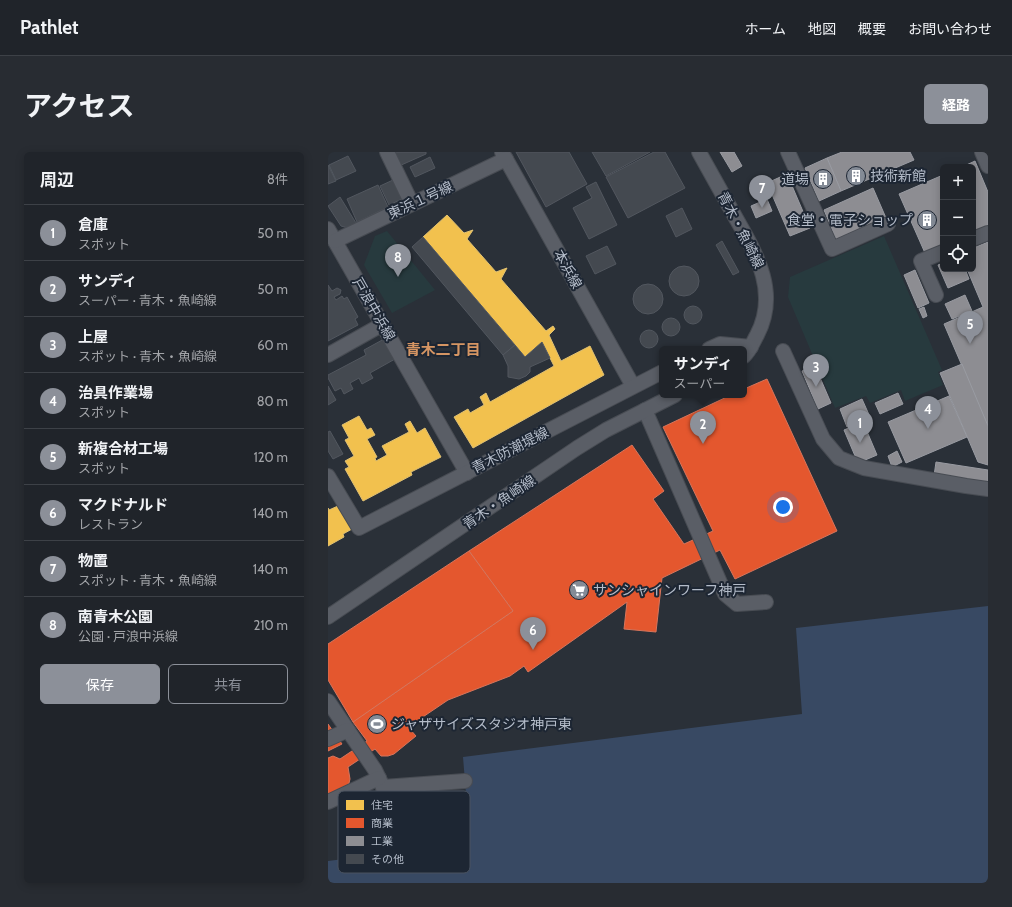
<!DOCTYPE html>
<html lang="ja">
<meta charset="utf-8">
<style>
:root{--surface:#20242a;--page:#282c32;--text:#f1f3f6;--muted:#a2a4a8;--line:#3d4147;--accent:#8c9099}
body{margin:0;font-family:Cabin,"Noto Sans JP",sans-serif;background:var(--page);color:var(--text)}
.controls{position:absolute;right:12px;top:12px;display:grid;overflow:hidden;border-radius:6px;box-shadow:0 2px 10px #0003}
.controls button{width:36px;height:36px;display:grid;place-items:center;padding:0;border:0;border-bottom:1px solid var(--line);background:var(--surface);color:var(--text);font:20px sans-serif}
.you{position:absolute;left:455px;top:355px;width:14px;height:14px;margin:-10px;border:3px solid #fff;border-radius:50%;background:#1a73e8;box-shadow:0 0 0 6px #1a73e833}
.badge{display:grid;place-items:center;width:26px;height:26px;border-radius:50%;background:var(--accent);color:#fff;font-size:13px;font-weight:700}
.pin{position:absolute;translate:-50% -33px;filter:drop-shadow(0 1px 2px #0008)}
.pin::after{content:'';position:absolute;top:21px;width:14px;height:12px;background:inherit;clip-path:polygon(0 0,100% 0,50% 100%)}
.popup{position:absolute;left:331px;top:194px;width:88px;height:52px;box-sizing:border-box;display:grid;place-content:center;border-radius:6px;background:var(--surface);filter:drop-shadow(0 1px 3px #0005);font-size:13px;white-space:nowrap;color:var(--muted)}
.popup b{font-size:15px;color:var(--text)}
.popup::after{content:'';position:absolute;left:50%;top:100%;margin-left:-8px;border:8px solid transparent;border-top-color:var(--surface)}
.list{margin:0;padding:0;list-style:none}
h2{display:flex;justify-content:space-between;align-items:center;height:52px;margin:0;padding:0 16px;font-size:17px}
h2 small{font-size:13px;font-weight:400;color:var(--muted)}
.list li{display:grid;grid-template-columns:26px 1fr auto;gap:12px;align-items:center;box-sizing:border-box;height:56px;padding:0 16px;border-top:1px solid var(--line)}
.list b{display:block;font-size:15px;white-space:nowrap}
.list p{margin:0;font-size:13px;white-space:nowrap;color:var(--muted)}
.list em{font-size:13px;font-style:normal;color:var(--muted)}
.actions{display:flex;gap:8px;padding:12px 16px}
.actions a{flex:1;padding:9px 0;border:1px solid var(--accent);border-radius:6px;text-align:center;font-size:14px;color:var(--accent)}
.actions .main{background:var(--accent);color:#fff}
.icon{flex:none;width:22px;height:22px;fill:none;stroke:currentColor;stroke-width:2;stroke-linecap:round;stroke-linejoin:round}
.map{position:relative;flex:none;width:660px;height:731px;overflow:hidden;border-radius:6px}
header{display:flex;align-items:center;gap:24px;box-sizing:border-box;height:56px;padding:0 20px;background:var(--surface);border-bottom:1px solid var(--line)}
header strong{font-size:19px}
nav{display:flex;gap:22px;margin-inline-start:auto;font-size:14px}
.intro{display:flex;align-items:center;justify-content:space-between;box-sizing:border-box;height:96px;padding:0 24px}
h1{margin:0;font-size:28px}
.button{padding:10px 18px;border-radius:6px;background:var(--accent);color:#fff;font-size:14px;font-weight:700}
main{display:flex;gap:24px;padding:0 24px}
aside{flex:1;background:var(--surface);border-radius:6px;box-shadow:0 2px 10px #0003}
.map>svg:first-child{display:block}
</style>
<header>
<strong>Pathlet</strong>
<nav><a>ホーム</a><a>地図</a><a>概要</a><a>お問い合わせ</a></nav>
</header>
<div class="intro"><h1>アクセス</h1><a class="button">経路</a></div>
<main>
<aside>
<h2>周辺<small>8件</small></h2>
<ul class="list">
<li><span class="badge">1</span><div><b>倉庫</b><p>スポット</p></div><em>50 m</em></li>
<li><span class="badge">2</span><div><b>サンディ</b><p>スーパー · 青木・魚崎線</p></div><em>50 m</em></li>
<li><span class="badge">3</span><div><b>上屋</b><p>スポット · 青木・魚崎線</p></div><em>60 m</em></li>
<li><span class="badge">4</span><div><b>治具作業場</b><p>スポット</p></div><em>80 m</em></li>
<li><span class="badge">5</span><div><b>新複合材工場</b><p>スポット</p></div><em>120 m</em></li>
<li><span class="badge">6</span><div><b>マクドナルド</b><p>レストラン</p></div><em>140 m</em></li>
<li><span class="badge">7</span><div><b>物置</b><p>スポット · 青木・魚崎線</p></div><em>140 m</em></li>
<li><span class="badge">8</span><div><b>南青木公園</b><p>公園 · 戸浪中浜線</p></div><em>210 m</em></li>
</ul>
<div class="actions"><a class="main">保存</a><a>共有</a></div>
</aside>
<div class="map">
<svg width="660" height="731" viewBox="0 0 660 731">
<rect width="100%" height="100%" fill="#2a3038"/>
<g fill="#273a3e">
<path d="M59,79l48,59 -43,23 -28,-48 11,-29z"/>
<path d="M556,84l58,134 -4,2 5,13 -38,16 -4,-11 -31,13 -4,-7 -31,12 -47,-111 2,-20z"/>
</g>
<path fill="#384963" d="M660,454v277h-660v-22l142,-18 -7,-86 339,-43 -6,-86z"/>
<g fill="#f2c14e" stroke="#dfc073">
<path d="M119,63l17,18 9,-3 -6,9 29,33 11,-4 -6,11 45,52 7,-5 2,3 -6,6 12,26 29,-15 14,29 -131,73 -19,-31 14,-8 2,4 14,-8 -4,-8 6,-4 4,9 64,-36 -12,-24 -17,15 -102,-120z"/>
<path d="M31,264l8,14 4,-2 4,7 -8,4 10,18 -2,1 1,3 11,-6 -5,-9 27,-14 -4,-8 5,-3 7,12 8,-5 16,29 -30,15 1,3 -49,26 -18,-32 4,-2 -4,-6 9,-5 -9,-16 4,-2 -7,-13z"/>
<path d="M10,354l14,23 -9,5 1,3 -16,9v-38l1,2z"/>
</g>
<g fill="#e4572e" stroke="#d6755c">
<path d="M439,227l70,152 -102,48 -15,-29 -58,28 -6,54 -32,-3 3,-27 -99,70 -4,-6 -14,10 -62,24 -40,27 8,9 -22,18 -6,2h-7l-6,-7 -27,18 2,12 -2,8 -20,8v-37l5,-2 7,3 27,-18 -14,-19 160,-111 -44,-60 163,-106 32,46 -11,8 31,45 29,-13 -50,-104 68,-32h13v-6z"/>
<path d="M141,399l44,60 -160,111 -25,-42v-36z"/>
<path d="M0,572l14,20 -14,7z"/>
</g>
<g fill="#8d8d92" stroke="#999ba2">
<path d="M392,0h14l8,14 -10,6z"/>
<path d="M514,0h68l4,8 -73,31 -14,-33z"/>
<path d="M499,6l14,33 -22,10 -14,-33z"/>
<path d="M647,9l13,31v34l-15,7v-66h-11z"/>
<path d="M459,22l23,54 -20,8 -23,-53z"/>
<path d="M615,23v71l-18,7 -26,-59z"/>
<path d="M545,36l13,30 -50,21 -12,-29z"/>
<path d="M439,47l5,12 -16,7 -5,-12z"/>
<path d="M660,90v184l-44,-102 39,-17 -16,-38h6v-21z"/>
<path d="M615,111v6h22l4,10 -21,9 -10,-23z"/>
<path d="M587,118l14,33 -11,5 -14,-33z"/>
<path d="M637,143l7,16 -20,8 -7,-15z"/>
<path d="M596,155l3,9 -4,2 -4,-9z"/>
<path d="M634,212l26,62v39l-10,-3 -38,-89z"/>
<path d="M487,214l16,37 -13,6 -16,-38z"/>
<path d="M570,241l5,11 -23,10 -5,-11z"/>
<path d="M621,244l18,41 -61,26 -18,-41z"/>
<path d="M534,247l8,18 -23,10 -7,-18z"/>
<path d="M535,270l14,33 -19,8 -14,-33z"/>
<path d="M569,299l5,11 -10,5 -4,-11z"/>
<path d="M608,310l52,8v14l-54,-8z"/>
</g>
<g fill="#444950" stroke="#52575f">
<path d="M65,0h33v2l-27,12z"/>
<path d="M188,0h53l18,32 -41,23z"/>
<path d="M264,0h58l-44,24z"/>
<path d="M326,0h11l20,36 -57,30 -22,-41z"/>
<path d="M20,4l8,15 -20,9 -7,-15z"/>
<path d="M102,5l5,11 -20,9 -5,-10z"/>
<path d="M0,13l8,16 -8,3z"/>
<path d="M65,28l9,19 -13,6 -9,-19z"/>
<path d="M268,30l21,43 -28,14 -16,-31 19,-10 -6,-11z"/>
<path d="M50,33l10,22 -31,15 -10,-23z"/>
<path d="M12,45l16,26 -8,5 -7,-2 -13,-20z"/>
<path d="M354,56l10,21 -16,8 -10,-21z"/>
<path d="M95,85l92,108 -12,10 -91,-108z"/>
<path d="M394,89l17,31 -6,3 -17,-30z"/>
<path d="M279,94l9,18 -21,10 -9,-18z"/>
<circle cx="356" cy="129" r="15"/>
<circle cx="320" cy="147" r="15"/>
<path d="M0,133l4,6 5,-3 4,2 -1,4 -6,3 2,3 6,-4 2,3 3,-2 11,20 -3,2 3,6 -30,16z"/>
<circle cx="365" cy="163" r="9"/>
<circle cx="343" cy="175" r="9"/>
<circle cx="321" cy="187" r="9"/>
<path d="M56,187l11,20 -25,14 3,5 -11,6 -3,-6 -9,5 3,6 -9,5 -3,-6 -6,3 -7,-13v-3l38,-20 -2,-5z"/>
<path d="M214,190l8,16 -20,9v5l-4,4 -7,3 -11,-2v-11l-5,-11 12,-10 10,12z"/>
<path d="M0,234l8,14 -8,5z"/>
<path d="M2,279l13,23 -10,5 -5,-8v-19z"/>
</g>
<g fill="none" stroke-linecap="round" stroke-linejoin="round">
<g stroke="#484c53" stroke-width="16">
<g id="minor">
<path d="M59,0l25,52"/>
<path d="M174,0l131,234"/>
<path d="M371,0c11,20 23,41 34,61 22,39 47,78 24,122 -4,7 -7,16 -13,21"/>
<path d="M460,0l44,97 56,-25"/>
<path d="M654,0l6,14"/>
<path d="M0,77l139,244"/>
<path d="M645,87l15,-6"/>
<path d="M7,89l171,-82"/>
<path d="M608,143l-15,-34 22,-9"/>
<path d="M381,197l11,-5 31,3"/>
<path d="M455,199l40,88 16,19 25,10 102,18 22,3"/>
<path d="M0,203l55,-31"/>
<path d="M317,258l80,184 12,10 29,-2"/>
<path d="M0,324l31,52 303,-156"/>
<path d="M0,465l249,-169 29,-18 69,-35"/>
<path d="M0,549l47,69 8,17 5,35"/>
<path d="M0,587l20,-9"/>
<path d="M55,635l82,-6"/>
<path d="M0,650l51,-24"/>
</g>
</g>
<use href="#minor" stroke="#5a5e66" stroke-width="14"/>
</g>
<defs>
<g id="building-disc" transform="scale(1)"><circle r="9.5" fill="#848b96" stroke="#1d2633"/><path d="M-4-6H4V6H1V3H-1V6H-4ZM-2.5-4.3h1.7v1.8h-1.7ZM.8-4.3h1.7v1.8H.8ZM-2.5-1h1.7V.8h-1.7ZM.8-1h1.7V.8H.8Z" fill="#fff"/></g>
<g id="supermarket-disc" transform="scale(1)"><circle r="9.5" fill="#848b96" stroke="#1d2633"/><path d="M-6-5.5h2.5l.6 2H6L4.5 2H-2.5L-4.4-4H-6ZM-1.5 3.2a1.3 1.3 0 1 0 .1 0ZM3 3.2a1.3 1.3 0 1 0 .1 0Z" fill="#fff"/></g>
<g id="stadium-disc" transform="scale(1)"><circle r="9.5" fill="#848b96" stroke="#1d2633"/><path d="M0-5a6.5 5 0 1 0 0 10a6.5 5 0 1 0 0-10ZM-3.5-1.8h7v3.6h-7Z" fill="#fff"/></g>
</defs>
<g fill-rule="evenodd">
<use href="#building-disc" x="528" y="24"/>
<use href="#building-disc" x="495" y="27"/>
<use href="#building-disc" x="599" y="68"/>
<use href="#supermarket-disc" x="251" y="438"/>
<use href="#stadium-disc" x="49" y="572"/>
</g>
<g text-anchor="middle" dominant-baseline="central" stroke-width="4" stroke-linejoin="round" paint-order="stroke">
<g font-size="14" fill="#b4bcc9" stroke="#1d2633" text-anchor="start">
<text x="542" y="24">技術新館</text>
<text x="481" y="27" text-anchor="end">道場</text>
<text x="585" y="68" text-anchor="end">食堂・電子ショップ</text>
<text x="265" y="438">サンシャインワーフ神戸</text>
<text x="63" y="572">ジャザサイズスタジオ神戸東</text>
</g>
<g font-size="14" fill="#b4bcc9" stroke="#1d2633">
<text transform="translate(92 48) rotate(-25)">東浜１号線</text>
<text transform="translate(413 78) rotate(63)">青木・魚崎線</text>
<text transform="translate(240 117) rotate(61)">本浜線</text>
<text transform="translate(46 157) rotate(60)">戸浪中浜線</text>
<text transform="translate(182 298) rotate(-27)">青木防潮堤線</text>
<text transform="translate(171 350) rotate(-34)">青木・魚崎線</text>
</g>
<g font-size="15" font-weight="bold" fill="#d59563" stroke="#1d2633">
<text x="115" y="198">青木二丁目</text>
</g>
</g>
<rect x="10" y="639" width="132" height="82" rx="6" fill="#1d2633" stroke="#4a5360" stroke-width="1"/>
<rect x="18" y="648" width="18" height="10" fill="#f2c14e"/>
<rect x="18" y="666" width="18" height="10" fill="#e4572e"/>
<rect x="18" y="684" width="18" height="10" fill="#8d8d92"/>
<rect x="18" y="702" width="18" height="10" fill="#444950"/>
<g font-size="11" fill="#b4bcc9">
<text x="43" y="657">住宅</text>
<text x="43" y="675">商業</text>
<text x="43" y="693">工業</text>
<text x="43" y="711">その他</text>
</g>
</svg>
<div class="controls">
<button>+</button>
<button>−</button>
<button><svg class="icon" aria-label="locate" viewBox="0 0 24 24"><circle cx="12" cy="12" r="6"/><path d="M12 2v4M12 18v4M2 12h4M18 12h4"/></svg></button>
</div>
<div class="you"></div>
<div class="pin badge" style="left:532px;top:291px">1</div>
<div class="pin badge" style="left:375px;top:292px">2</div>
<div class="popup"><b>サンディ</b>スーパー</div>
<div class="pin badge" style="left:488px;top:235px">3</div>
<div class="pin badge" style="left:600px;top:277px">4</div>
<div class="pin badge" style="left:642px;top:192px">5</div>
<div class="pin badge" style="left:205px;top:498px">6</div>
<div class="pin badge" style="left:434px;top:56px">7</div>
<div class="pin badge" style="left:70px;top:125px">8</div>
</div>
</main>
